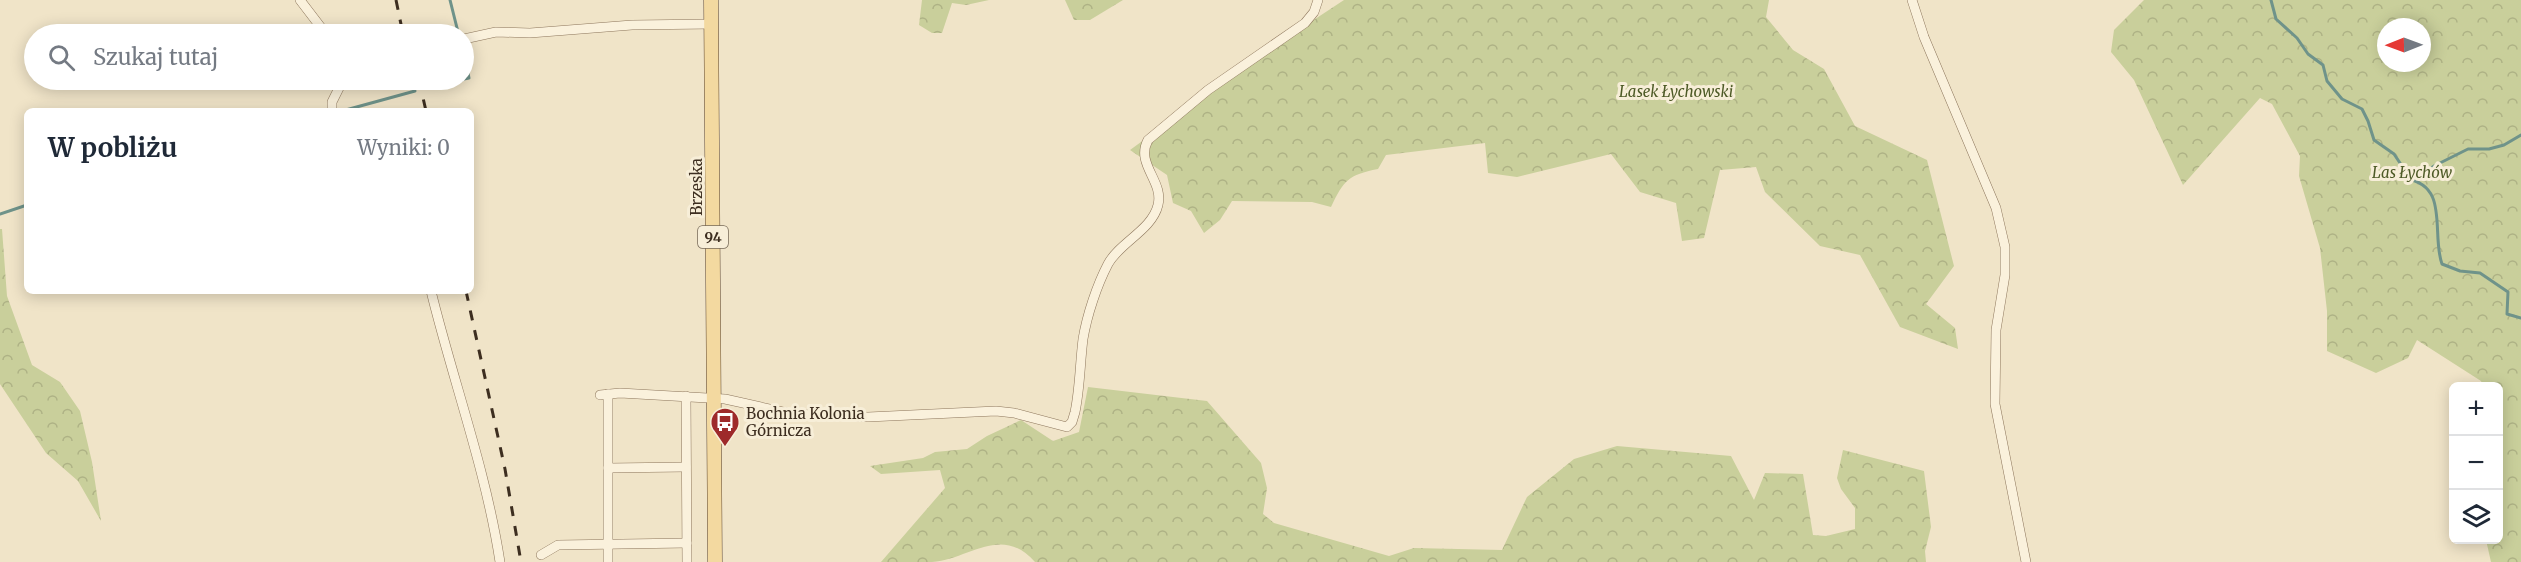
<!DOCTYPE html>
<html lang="pl">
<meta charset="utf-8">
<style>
:root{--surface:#fff;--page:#f6f6f7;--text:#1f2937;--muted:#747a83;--line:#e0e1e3}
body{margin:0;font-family:Merriweather,serif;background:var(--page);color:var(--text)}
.controls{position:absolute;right:18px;bottom:18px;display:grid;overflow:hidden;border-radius:9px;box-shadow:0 3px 15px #0003}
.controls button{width:54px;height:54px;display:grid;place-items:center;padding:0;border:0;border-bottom:2px solid var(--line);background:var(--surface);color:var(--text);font:30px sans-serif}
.compass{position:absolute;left:2377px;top:18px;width:54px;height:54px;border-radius:50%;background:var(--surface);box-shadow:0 3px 15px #0003;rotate:269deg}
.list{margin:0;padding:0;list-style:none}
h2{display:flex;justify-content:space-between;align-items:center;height:78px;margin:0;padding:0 24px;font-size:26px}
h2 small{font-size:20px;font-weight:400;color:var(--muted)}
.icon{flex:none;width:33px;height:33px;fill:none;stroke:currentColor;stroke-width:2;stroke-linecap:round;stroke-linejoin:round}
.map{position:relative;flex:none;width:2521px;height:562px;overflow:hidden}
.search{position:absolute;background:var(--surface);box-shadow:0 3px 15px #0003;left:24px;top:24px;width:450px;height:66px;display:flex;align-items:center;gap:15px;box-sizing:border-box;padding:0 21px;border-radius:33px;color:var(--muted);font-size:22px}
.panel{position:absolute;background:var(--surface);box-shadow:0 3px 15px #0003;left:24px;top:108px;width:450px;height:186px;border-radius:9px}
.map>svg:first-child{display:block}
</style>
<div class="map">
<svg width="2521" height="562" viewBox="0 0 2521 562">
<defs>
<pattern id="forest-crowns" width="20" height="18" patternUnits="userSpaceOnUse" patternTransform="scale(1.5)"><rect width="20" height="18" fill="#c9cf9b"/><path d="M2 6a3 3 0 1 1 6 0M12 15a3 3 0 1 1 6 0" fill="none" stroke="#aeb285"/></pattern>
</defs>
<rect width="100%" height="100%" fill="#f0e4c8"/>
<g fill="url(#forest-crowns)" fill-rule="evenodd">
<path d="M922,0h67l-23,5 -14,-2 -10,30h-10l-13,-8z"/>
<path d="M1065,0h58l-33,20h-16z"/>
<path d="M1344,0h425l-3,17 27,33 31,19 31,57 72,34 27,106 -28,38 29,24 3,21 -58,-22 -40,-72 -40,-9 -55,-54 -9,-25 -36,3 -16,68 -22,3 -6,-38 -36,-11 -29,-38 -94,23 -29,-4 -3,-30 -99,12 -8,14c-30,6 -34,11 -47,38l-19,-5 -80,-1 -12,19 -16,13 -13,-22 -18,-8 -6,-28 -37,-25 129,-94z"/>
<path d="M2144,0h377v562h-30l-5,-22h12v-154h-15l-2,-5 -64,-41 -9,18 -32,15 -49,-22v-40l-7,-63 -21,-72 1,-20 -28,-52 -12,-6 -77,87 -49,-105 -23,-28 3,-22zM2386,27h36v36h-36z"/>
<path d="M0,229h2l5,67 25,69 28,17 20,29 12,51 9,59 -23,-40 -32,-28 -46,-69z"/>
<path d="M1088,387l119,14 54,62 6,25 -4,26 11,9 115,33 25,-8 88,2 25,-53 47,-38 43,-13 114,10 23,44 11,-27 38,1 10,61 13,1 29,-7v-21l-14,-19 -4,-11 6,-28 81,21 7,56 -6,24 1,11h-891c-34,-38 -65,-3 -103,0 -16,0 -34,0 -51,0l64,-74 -5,-18 -59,4 -11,-8 53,-8 12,-6 32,-3 20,-13 34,-16 32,21 26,-9z"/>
</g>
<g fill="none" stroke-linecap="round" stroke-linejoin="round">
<g stroke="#6f938a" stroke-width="3">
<path d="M450,0l8,32"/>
<path d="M2271,0l5,19 21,19 11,16 15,11 4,16 15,18 20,10 6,12 6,19 20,14 8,12 4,13c44,6 25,55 36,85l18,7 20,2 28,19 -1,22 14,4"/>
<path d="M464,54l5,24 -5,1"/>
<path d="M427,88l35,-8"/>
<path d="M342,111l73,-20"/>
<path d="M2416,180l18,-14 34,-17h21l15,-4 17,-10"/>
<path d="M0,214l27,-9"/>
</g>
<g stroke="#8d765c" stroke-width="10">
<g id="street">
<path d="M300,0l26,34"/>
<path d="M1912,0l12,37 72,171 9,39v28l-9,55 -1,74 31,158"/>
<path d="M464,39l32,-7 34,1 102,-8 79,-1"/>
<path d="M332,111v-9l11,-22"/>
<path d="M431,291c22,90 55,179 69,271"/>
<path d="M608,394v168"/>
<path d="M600,395l20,-2 105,6 67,15 76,3 128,-6 18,2 53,14 5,-5 3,-10c5,-24 5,-49 8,-73 4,-24 14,-54 25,-75 12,-22 44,-34 50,-59 6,-24 -23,-41 -10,-65l60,-50 97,-67 9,-11 4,-12"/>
<path d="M686,396l1,166"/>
<path d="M608,468l78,-1"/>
<path d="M541,555l17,-10 129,-2"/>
</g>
</g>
<g stroke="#5b4430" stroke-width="15">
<path id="primary" d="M711,0l4,562"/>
</g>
<use href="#street" stroke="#faf1dc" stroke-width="9"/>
<use href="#primary" stroke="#f3d9a0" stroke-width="14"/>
<g stroke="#3d2e20" stroke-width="3" stroke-dasharray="10 10" stroke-linecap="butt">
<path d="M396,0l7,34"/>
<path d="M419,80l7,31"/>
<path d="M466,291l39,178 16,93"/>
</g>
</g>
<defs>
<g id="bus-pin" transform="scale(1.5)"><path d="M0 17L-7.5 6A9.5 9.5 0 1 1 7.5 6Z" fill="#9e2a2b" stroke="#f7eed8"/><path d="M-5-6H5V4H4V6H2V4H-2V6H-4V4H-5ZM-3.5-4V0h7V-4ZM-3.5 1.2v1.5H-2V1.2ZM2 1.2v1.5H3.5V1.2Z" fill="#fff"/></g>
</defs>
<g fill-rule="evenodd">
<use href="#bus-pin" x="725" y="422"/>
</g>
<g text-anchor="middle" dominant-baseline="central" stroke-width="6" stroke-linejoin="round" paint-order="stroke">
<rect fill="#f7eed8" stroke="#756857" stroke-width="1.5" x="698" y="226" width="30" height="22" rx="4.5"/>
<g font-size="14" font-weight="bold" fill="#3d2e20">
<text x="713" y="237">94</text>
</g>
<g font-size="15" font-style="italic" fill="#4d5a26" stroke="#f7eed8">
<text x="1676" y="91">Lasek Łychowski</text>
<text x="2412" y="172">Las Łychów</text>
</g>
<g font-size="15" fill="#3d2e20" stroke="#f7eed8">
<text transform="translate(696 187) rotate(-90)">Brzeska</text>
</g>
<g font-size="15" fill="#3d2e20" stroke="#f7eed8" text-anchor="start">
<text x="746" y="413">Bochnia Kolonia<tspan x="746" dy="17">Górnicza</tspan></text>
</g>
</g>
</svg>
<div class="controls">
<button>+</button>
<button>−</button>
<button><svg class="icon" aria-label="layers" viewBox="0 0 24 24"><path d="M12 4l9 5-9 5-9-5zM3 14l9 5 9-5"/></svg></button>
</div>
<svg class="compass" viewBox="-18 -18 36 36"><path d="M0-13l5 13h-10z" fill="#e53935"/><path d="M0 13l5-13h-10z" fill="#747a83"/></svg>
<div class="search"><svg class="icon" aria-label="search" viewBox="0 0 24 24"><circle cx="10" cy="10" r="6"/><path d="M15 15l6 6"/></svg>Szukaj tutaj</div>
<section class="panel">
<h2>W pobliżu<small>Wyniki: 0</small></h2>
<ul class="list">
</ul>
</section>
</div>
